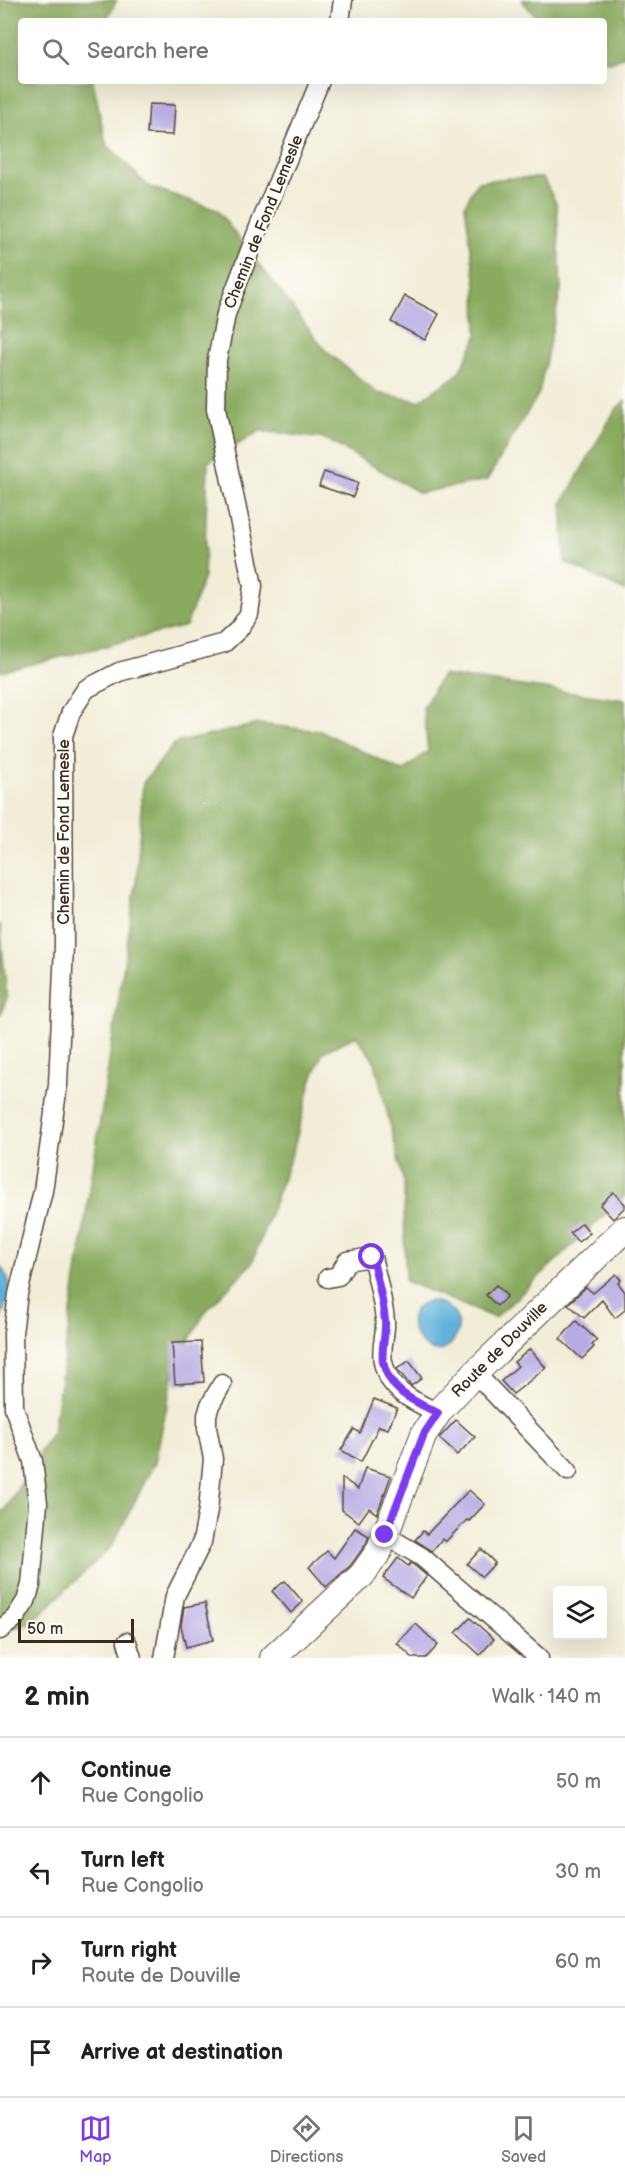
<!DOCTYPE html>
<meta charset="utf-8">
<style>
:root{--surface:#fff;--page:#f6f6f6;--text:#202124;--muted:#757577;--line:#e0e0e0;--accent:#7c3aed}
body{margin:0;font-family:"Balsamiq Sans",sans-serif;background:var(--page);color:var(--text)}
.controls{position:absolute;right:18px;bottom:18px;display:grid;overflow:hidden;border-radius:6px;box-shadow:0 6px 24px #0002}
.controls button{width:54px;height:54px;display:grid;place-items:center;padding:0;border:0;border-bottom:2px solid var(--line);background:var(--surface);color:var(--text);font:30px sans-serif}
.scale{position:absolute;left:18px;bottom:15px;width:116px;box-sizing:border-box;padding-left:6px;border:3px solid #3b2a1e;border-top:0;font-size:16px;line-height:21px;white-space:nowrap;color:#3b2a1e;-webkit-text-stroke:4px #fdfcf7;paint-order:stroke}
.stop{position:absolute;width:18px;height:18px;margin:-14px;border:4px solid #7c3aed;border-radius:50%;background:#fff}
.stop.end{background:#7c3aed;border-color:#fff;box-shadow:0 2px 6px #0008}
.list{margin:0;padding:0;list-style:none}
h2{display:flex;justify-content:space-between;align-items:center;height:78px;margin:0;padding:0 24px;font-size:26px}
h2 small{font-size:20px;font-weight:400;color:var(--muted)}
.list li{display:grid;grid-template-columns:39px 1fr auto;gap:18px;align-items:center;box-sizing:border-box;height:90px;padding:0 24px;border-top:2px solid var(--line)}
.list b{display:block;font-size:22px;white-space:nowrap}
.list p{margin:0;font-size:20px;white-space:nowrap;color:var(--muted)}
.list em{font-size:20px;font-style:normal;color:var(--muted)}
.icon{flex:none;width:33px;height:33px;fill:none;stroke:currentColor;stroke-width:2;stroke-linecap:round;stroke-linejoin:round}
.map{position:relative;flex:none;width:625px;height:1658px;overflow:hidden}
.search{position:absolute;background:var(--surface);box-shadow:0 6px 24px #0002;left:18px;right:18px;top:18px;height:66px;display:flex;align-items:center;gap:15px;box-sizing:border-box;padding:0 21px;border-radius:6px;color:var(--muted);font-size:22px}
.sheet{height:438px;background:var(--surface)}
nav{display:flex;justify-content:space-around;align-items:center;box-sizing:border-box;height:84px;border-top:2px solid var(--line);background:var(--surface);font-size:16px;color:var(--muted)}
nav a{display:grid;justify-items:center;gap:3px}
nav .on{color:var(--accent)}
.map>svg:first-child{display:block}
</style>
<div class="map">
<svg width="625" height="1658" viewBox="0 0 625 1658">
<rect width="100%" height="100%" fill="#fdfcf7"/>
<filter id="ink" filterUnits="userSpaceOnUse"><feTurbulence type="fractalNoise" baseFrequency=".0167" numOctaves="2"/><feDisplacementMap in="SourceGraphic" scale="12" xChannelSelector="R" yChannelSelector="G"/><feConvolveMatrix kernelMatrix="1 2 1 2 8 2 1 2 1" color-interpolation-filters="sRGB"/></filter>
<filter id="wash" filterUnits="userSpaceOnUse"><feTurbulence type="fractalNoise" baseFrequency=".008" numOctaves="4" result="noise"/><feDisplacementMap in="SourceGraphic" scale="24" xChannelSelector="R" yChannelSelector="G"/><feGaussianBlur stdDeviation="1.35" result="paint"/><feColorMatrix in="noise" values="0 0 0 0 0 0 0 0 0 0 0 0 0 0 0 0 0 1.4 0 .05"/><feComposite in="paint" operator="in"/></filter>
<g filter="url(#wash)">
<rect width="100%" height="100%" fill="#f2edd7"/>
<g fill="#89aa5f" stroke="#626a3e" stroke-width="1.5">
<path d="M0,0h117l-11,21h-85v60h72l13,63 42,42 69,24 108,140 52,43 42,8 39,-27 19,-37 -1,-51 -11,-81 12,-23 30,-4h36l14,27 4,84 -22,104 -52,87 -67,13 -94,-54 -66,-8 -52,31 -4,115 -18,49 -186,46z"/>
<path d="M522,0h103v56l-15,6 -6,-2v-39h-65z"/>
<path d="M625,401v190l-60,-29 -3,-58 53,-94z"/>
<path d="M442,675l183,25v496l-130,122 -90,-37 -1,-98 -29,-121 -19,-26 -33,16 -12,30 -18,69 -41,112 -46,48 -30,52 -21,99 -43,84 -82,78 -30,7v-119l4,-1 49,-80 83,-547 7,-101 32,-40 83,-19 62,7 83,40 25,-20 -5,-43z"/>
<path d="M0,923l7,75 -7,18z"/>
</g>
<g fill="#60b2db" stroke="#4e6e7c" stroke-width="1.5">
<path d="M0,1266c17,18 7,35 0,55z"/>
<path d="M430,1301c17,1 34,15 26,34 -20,47 -72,-24 -26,-34z"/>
</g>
<g id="blocks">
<g fill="#b8aae3">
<path d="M149,104l26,1 -2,30 -26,-1z"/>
<path d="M405,296l34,18 -14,26 -34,-18z"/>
<path d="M324,472l34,11 -5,14 -34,-11z"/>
<path d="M613,1192l12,12v3l-12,12 -13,-14z"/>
<path d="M582,1223l8,10 -12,9 -8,-9z"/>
<path d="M616,1274l5,6 -3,3 7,9v18l-10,8 -13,-18 -18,18 -16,-14 18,-17 7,6z"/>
<path d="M496,1285l11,11 -10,10 -11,-11z"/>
<path d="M576,1321l21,19 -5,5 2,2 -12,12 -22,-20z"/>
<path d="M201,1342l3,40 -29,2 -3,-41z"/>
<path d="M530,1349l16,19 -33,26 -12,-13 17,-15 -4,-4z"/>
<path d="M409,1361l13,17 -11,8 -14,-17z"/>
<path d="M374,1399l23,9 -9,21 -9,-3 -18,36 -20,-12 13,-21 6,4z"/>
<path d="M456,1420l19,17 -18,18 -18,-17z"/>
<path d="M365,1468l26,8 -14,38 -8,-6 -10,14 -17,-12v-32l16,11z"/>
<path d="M469,1490l16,14 -16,17 -2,-1 -22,22 -3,-3 -10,12 -17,-11 8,-9 4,3z"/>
<path d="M355,1528l14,8 -3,8 -15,21 -25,22 -17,-20 18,-16 7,7z"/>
<path d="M481,1549l14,14 -13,14 -15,-13z"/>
<path d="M398,1558l10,8 3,-3 4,3 12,10 -16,22 -28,-20z"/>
<path d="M285,1581l18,21 -12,11 -19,-22z"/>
<path d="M205,1603l8,37 -27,7 -5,-21 3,-19z"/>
<path d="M470,1618l24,21 -14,16 -24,-22z"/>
<path d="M416,1624l22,21 -12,13h-13l-16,-15z"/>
</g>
</g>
</g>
<g filter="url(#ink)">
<use href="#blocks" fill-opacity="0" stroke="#56473a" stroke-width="1.5"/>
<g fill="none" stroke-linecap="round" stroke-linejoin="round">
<g stroke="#56473a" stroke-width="21">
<g id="street">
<path d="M340,21l3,-21"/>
<path d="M328,1278l10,-2 9,-15 25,-4c5,21 11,42 13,64 1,13 -5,28 -2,41 6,30 31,39 55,51"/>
<path d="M475,1373l93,98"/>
<path d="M385,1535l37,22 117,101"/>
<path d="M0,1630l15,-12 11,-17 5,-16 7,-82 -5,-42 -19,-53 -1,-75 5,-39 25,-103 15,-106 6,-139 -1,-210 8,-24 15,-23 33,-17 105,-29 15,-14 10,-15 4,-28 -37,-177 1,-49 9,-46 33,-87 61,-146"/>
<path d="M127,1642l5,16"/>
<path d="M164,1658l11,-62 27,-54 6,-32 5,-51 -6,-31v-13l3,-10 12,-21"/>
</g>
</g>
<g stroke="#56473a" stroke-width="28">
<path id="secondary" d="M273,1658l89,-83 17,-24 45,-117 16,-24 35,-37 150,-144"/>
</g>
<use href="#street" stroke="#fff" stroke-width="18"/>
<use href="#secondary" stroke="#fff" stroke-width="26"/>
</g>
</g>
<g fill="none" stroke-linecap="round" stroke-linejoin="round" filter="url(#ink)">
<path stroke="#7c3aed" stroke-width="8" d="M372,1257c5,21 11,42 13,64 1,13 -4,28 -2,41 6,30 31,39 55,51l-14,21 -39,101"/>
</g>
<g text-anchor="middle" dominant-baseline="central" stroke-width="4.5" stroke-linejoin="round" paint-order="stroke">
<g font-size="16" fill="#3b2a1e" stroke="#fdfcf7">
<text transform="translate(264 222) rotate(-68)">Chemin de Fond Lemesle</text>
<text transform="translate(64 832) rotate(-90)">Chemin de Fond Lemesle</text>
<text transform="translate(500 1350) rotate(-45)">Route de Douville</text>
</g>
</g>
</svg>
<div class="controls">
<button><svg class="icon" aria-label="layers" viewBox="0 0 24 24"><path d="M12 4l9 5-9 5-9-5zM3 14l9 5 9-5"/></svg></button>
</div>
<div class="scale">50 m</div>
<div class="stop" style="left:372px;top:1257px"></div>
<div class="stop end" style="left:385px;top:1535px"></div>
<div class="search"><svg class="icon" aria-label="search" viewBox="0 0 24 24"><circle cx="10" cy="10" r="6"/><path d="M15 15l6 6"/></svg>Search here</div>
</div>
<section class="sheet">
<h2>2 min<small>Walk · 140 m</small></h2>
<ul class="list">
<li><svg class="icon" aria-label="ahead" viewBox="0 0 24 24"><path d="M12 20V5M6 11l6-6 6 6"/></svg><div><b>Continue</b><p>Rue Congolio</p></div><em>50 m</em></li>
<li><svg class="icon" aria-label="left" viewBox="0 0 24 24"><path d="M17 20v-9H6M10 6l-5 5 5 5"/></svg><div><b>Turn left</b><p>Rue Congolio</p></div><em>30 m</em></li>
<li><svg class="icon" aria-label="right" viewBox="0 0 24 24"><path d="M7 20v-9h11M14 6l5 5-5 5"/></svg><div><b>Turn right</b><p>Route de Douville</p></div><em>60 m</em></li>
<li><svg class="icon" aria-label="arrive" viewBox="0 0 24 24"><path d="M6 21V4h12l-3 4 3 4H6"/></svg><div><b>Arrive at destination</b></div></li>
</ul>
</section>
<nav>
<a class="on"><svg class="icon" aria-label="map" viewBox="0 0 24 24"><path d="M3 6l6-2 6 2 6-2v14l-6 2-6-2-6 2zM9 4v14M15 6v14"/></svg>Map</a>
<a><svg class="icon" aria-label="directions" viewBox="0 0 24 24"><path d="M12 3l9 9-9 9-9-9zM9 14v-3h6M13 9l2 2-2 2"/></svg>Directions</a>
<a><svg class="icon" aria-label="saved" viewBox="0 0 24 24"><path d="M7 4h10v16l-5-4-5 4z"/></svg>Saved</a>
</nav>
